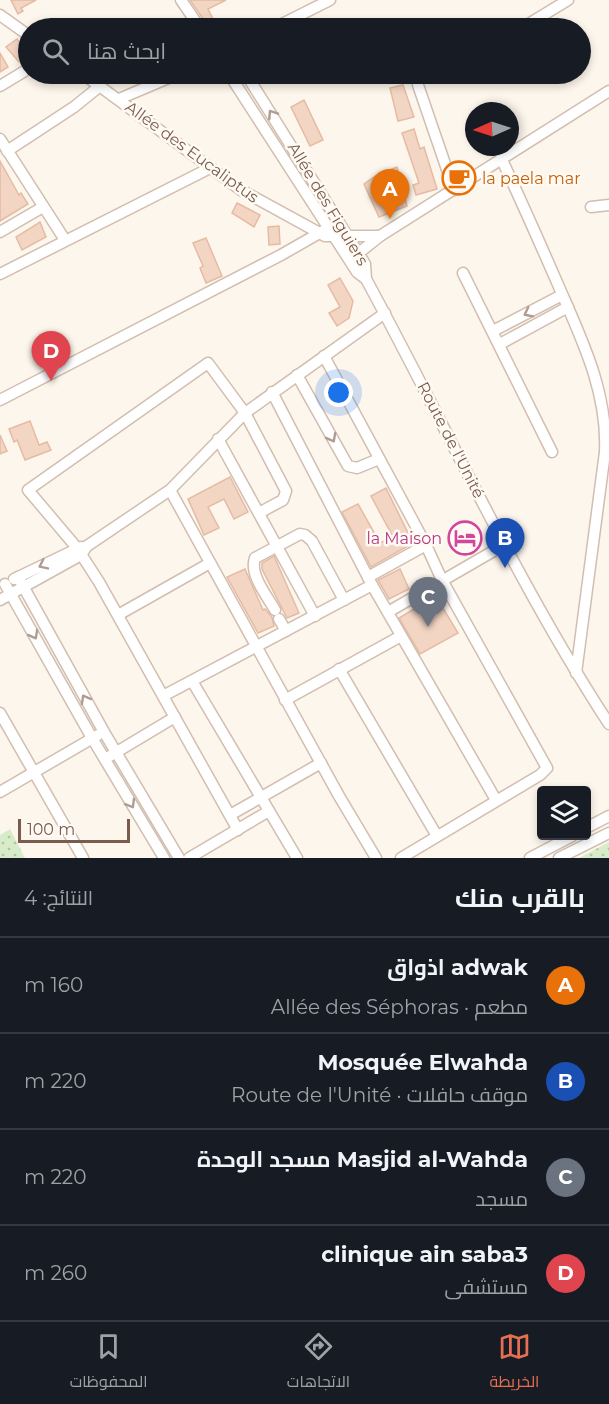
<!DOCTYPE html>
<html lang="ar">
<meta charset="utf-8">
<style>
:root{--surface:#171b24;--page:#20242c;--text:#f1f3f6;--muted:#9ea1a6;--line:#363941;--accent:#e76f51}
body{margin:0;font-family:Montserrat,Cairo,sans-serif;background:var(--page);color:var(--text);direction:rtl}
.controls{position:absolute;right:18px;bottom:18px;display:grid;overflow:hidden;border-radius:6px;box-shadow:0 3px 9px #0003}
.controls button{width:54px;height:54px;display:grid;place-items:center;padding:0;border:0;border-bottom:2px solid var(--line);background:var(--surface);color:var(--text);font:30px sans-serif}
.compass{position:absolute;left:465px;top:102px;width:54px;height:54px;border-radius:50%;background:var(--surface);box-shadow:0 3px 9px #0003;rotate:267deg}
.scale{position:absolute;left:18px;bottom:15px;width:112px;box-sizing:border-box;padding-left:6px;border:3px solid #7a5c4d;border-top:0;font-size:16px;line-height:21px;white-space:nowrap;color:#7a5c4d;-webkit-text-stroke:4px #fffaf3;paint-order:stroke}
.you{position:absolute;left:339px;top:393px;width:21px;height:21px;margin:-15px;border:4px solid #fff;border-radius:50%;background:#1a73e8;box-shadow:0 0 0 9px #1a73e833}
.badge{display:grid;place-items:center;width:39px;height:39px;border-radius:50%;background:var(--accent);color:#fff;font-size:20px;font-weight:700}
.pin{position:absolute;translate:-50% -50px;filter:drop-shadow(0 2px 3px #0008)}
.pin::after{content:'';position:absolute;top:32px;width:21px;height:18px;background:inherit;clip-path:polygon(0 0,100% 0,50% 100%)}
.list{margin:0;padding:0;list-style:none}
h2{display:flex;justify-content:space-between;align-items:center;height:78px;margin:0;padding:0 24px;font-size:26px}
h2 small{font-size:20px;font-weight:400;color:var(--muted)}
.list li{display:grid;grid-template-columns:39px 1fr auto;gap:18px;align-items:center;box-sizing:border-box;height:96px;padding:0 24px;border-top:2px solid var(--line)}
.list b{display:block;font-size:22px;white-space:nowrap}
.list p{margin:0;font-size:20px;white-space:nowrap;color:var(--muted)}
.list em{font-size:20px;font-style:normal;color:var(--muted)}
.icon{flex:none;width:33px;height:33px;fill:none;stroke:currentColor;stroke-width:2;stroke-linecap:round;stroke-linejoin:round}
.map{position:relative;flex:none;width:609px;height:858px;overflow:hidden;direction:ltr}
.search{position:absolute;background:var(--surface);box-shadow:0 3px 9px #0003;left:18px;right:18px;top:18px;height:66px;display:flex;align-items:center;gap:15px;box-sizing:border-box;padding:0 21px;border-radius:33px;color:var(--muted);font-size:22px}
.sheet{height:462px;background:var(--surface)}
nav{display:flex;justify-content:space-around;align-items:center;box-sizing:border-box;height:84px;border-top:2px solid var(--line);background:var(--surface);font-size:16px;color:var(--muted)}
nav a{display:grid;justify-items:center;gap:3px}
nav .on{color:var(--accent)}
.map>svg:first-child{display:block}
</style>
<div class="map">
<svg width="609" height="858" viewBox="0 0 609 858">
<defs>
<pattern id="grass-dots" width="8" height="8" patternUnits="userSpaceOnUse" patternTransform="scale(1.5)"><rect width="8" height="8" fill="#d8ecc9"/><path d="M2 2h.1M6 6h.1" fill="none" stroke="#b4c2a5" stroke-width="1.8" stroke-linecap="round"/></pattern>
</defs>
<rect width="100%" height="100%" fill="#fdf6ec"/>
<g fill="url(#grass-dots)">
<path d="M10,829l15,29h-25v-23z"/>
<path d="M609,842v16h-30z"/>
</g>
<g fill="#f3d5c3" stroke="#e6bba3" stroke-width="1.5">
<path d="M11,0h25l-15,8 2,3 -5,3z"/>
<path d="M190,0h36l-18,9 5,10 -7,4z"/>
<path d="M17,39l11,14 -9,9 -13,-15z"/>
<path d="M0,53l8,14 -8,5z"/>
<path d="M403,85l11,32 -16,4 -8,-33z"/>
<path d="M304,100l19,40 -13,6 -19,-39z"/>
<path d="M414,129l6,20 4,-2 13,42 -21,6 -3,-10 6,-2 -17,-50z"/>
<path d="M0,161l19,34 2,-2 7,11 -28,17z"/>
<path d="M397,167l10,39 -28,11 -15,-33 13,-9z"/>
<path d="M237,203l23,12 -6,12 -22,-14z"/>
<path d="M40,222l6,15 -24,13 -6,-13z"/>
<path d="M279,226l1,18 -11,1 -1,-18z"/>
<path d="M206,238l16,38 -16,7 -6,-15 3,-2 -10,-23z"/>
<path d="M340,278l13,23 -4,17 -12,8 -8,-13 11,-6 -12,-22z"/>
<path d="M30,421l9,24 8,-3 4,8 -26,10 -8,-20 -3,2 -5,-13z"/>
<path d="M0,435l7,16 -7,3z"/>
<path d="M230,477l18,35 -14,7 -10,-20 -16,8 11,21 -15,7 -16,-36z"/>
<path d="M386,488l27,55 -42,24 -29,-55 16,-8 22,39 13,-6 -22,-41z"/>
<path d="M274,556l25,57 -12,5 -25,-49v-6z"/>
<path d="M245,569l18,41 2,-1 7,8 2,9 -16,7 -31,-56z"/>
<path d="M400,569l9,20 -20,10 -11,-19z"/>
<path d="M434,597l3,1 21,35 -38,21 -21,-36z"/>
</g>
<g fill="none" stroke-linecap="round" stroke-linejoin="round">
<g stroke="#d1beb0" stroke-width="13">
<g id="minor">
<path d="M181,0l19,28"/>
<path d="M0,15l28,20"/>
<path d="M274,28l56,-28"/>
<path d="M522,28l46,-28"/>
<path d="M83,74l158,116 84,46h55"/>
<path d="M229,74l128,198 9,7c81,149 151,304 243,445"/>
<path d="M246,74l119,190 1,15"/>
<path d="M418,85l36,105"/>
<path d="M0,86l28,-17"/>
<path d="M119,99l59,-25"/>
<path d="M0,139l65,101"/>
<path d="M7,151l67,-44 26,-21"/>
<path d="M501,158c19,40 37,81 55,122 24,56 52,110 49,172l-29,221"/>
<path d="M591,207l18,-2"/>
<path d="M0,232l43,-25"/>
<path d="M350,260l30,-24 229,-145"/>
<path d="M463,273l89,179"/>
<path d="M0,274l210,-106"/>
<path d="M493,331l69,-36"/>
<path d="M500,344l68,-37"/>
<path d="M324,356l102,189 16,35 105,188 -7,7 -139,83"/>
<path d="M297,375l51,91 9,2 22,-9"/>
<path d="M272,392l100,193 124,215"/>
<path d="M0,400l281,-145 49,-28"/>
<path d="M218,439l97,177"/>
<path d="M170,490l169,306 37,62"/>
<path d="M18,577l86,155 75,126"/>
<path d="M368,577l58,-32"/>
<path d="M14,579l67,-32"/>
<path d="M5,584l87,154 72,120"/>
<path d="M0,600l81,-45 6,-9 83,-56 75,-77 140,-100"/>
<path d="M275,610c-8,-14 -26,-36 -20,-52l45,-24 5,1 7,6 32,59"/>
<path d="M388,612l116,-67"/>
<path d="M118,615l92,-52"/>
<path d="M279,619l7,12"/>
<path d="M339,669l98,167"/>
<path d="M192,681l105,177"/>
<path d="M163,696l209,-111"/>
<path d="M285,700l116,-64"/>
<path d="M0,713l83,145"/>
<path d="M110,756l65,-39"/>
<path d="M0,792l98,-57"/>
<path d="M230,815l91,-52"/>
<path d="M586,828l23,-12"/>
<path d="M238,830l-139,-248 -22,-34 -49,-58 180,-127 37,50 41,78 -3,9 -24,13"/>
<path d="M189,858l80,-47"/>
<path d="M530,858l42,-22"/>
<path d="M559,858l50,-25"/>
</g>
</g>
<use href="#minor" stroke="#fff" stroke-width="10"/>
</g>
<defs><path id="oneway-chevron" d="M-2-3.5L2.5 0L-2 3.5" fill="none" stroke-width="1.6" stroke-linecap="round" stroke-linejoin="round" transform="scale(1.5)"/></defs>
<g stroke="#af9d94">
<use href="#oneway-chevron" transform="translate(272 114) rotate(-123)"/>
<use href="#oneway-chevron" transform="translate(528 313) rotate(153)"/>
<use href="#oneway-chevron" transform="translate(332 438) rotate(62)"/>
<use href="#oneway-chevron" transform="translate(43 565) rotate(154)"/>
<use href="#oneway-chevron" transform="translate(34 635) rotate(61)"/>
<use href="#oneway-chevron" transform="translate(85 699) rotate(-119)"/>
<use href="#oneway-chevron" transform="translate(131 804) rotate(59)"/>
</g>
<defs>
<g id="cafe-ring" transform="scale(1.725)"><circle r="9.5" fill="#fffaf3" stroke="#e8710a" stroke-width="1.5"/><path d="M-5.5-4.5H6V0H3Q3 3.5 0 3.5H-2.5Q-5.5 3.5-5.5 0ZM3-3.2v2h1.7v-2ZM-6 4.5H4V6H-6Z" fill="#e8710a"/></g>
<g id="hotel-ring" transform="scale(1.725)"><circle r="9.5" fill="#fffaf3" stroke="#d1479c" stroke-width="1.5"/><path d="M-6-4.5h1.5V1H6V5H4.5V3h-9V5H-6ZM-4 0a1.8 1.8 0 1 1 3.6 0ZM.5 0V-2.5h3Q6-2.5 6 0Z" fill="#d1479c"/></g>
</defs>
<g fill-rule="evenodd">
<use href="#cafe-ring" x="459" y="178"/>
<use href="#hotel-ring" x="465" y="538"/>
</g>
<g text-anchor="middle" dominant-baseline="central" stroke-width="5" stroke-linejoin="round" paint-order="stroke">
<g font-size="16" fill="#7a5c4d" stroke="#fffaf3">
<text transform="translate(192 152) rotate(36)">Allée des Eucaliptus</text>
<text transform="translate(328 204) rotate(59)">Allée des Figuiers</text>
<text transform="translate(451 440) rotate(63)">Route de l'Unité</text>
</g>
<g font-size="16" fill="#c56008" stroke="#fffaf3" text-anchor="start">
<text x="482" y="178">la paela mar</text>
</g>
<g font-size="16" fill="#b23c85" stroke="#fffaf3" text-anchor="end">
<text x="442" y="538">la Maison</text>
</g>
</g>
</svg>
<div class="controls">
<button><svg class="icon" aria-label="layers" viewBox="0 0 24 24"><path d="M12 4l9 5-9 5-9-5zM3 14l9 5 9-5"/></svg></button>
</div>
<svg class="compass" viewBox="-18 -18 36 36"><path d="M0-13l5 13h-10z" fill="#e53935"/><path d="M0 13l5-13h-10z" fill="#9ea1a6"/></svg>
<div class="scale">100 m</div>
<div class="you"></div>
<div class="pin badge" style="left:390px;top:219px;background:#e8710a">A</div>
<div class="pin badge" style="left:505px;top:568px;background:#1a4fb4">B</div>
<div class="pin badge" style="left:428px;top:627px;background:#6b7280">C</div>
<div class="pin badge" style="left:51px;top:381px;background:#e0444e">D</div>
<div class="search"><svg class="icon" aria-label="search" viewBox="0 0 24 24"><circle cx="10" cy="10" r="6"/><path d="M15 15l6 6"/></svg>ابحث هنا</div>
</div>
<section class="sheet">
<h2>بالقرب منك<small>النتائج: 4</small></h2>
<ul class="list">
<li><span class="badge" style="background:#e8710a">A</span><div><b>adwak اذواق</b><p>مطعم · Allée des Séphoras</p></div><em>160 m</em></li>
<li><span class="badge" style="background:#1a4fb4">B</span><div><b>Mosquée Elwahda</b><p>موقف حافلات · Route de l'Unité</p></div><em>220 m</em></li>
<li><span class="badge" style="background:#6b7280">C</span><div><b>Masjid al-Wahda مسجد الوحدة</b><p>مسجد</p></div><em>220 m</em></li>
<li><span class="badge" style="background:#e0444e">D</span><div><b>clinique ain saba3</b><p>مستشفى</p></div><em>260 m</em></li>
</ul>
</section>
<nav>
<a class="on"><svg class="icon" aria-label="map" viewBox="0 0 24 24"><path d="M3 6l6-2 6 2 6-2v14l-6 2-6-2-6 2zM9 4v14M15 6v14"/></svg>الخريطة</a>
<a><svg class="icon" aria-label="directions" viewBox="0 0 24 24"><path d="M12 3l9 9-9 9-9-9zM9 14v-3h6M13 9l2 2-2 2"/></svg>الاتجاهات</a>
<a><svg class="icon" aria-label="saved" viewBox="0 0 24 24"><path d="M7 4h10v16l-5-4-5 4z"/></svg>المحفوظات</a>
</nav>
